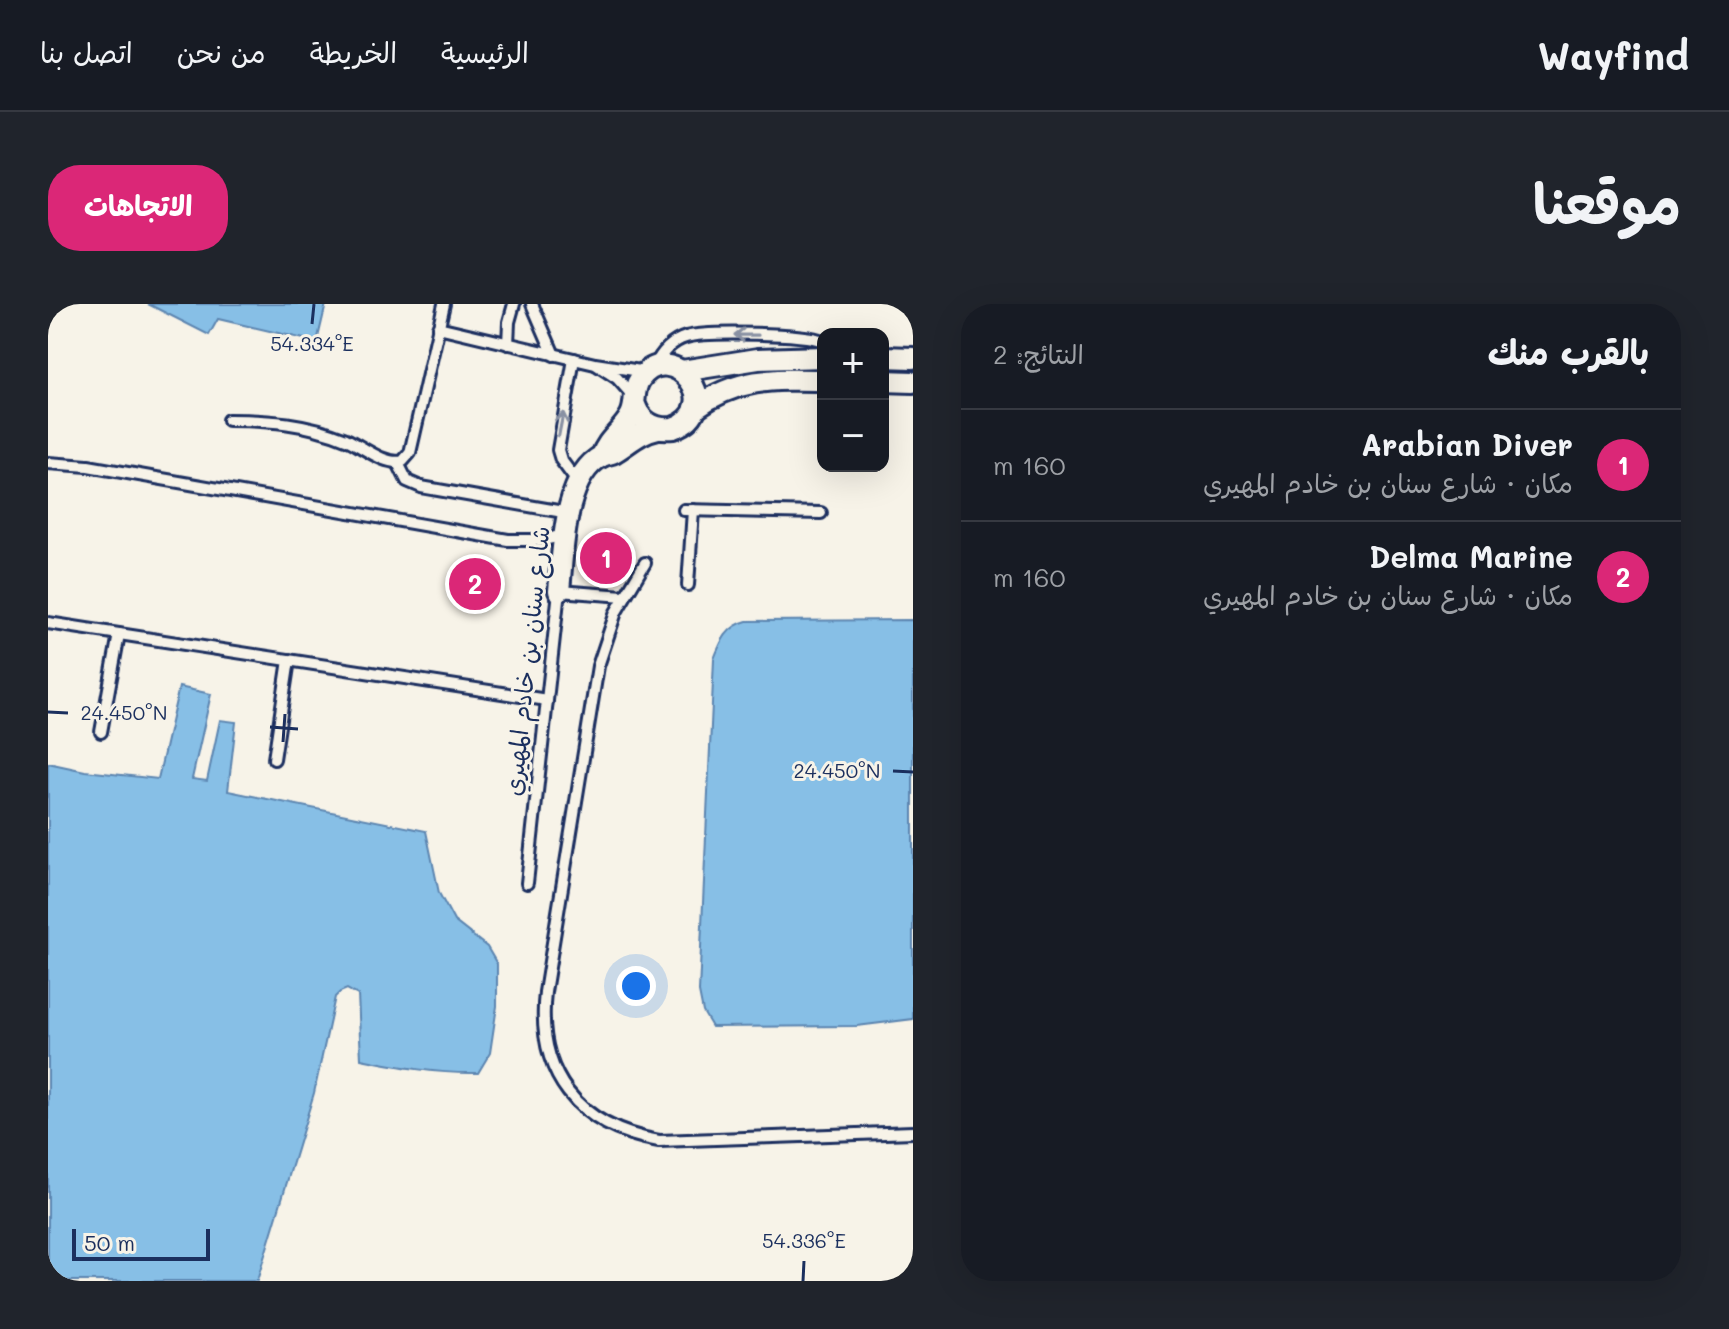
<!DOCTYPE html>
<html lang="ar">
<meta charset="utf-8">
<style>
:root{--surface:#171b24;--page:#20242c;--text:#f1f3f6;--muted:#9ea1a6;--line:#363941;--accent:#db2777}
body{margin:0;font-family:Mali,"Playpen Sans Arabic",sans-serif;background:var(--page);color:var(--text);direction:rtl}
.controls{position:absolute;right:24px;top:24px;display:grid;overflow:hidden;border-radius:16px;box-shadow:0 8px 32px #0002}
.controls button{width:72px;height:72px;display:grid;place-items:center;padding:0;border:0;border-bottom:2px solid var(--line);background:var(--surface);color:var(--text);font:40px sans-serif}
.scale{position:absolute;left:24px;bottom:20px;width:138px;box-sizing:border-box;padding-left:8px;border:4px solid #1b2f5e;border-top:0;font-size:22px;line-height:28px;white-space:nowrap;color:#1b2f5e;-webkit-text-stroke:6px #f7f3e8;paint-order:stroke}
.you{position:absolute;left:588px;top:682px;width:28px;height:28px;margin:-20px;border:6px solid #fff;border-radius:50%;background:#1a73e8;box-shadow:0 0 0 12px #1a73e833}
.badge{display:grid;place-items:center;width:52px;height:52px;border-radius:50%;background:var(--accent);color:#fff;font-size:26px;font-weight:700}
.pin{position:absolute;translate:-50% -50%;border:4px solid #fff;box-shadow:0 2px 8px #0006}
.list{margin:0;padding:0;list-style:none}
h2{display:flex;justify-content:space-between;align-items:center;height:104px;margin:0;padding:0 32px;font-size:34px}
h2 small{font-size:26px;font-weight:400;color:var(--muted)}
.list li{display:grid;grid-template-columns:52px 1fr auto;gap:24px;align-items:center;box-sizing:border-box;height:112px;padding:0 32px;border-top:2px solid var(--line)}
.list b{display:block;font-size:30px;white-space:nowrap}
.list p{margin:0;font-size:26px;white-space:nowrap;color:var(--muted)}
.list em{font-size:26px;font-style:normal;color:var(--muted)}
.map{position:relative;flex:none;width:865px;height:977px;overflow:hidden;direction:ltr;border-radius:32px}
header{display:flex;align-items:center;gap:48px;box-sizing:border-box;height:112px;padding:0 40px;background:var(--surface);border-bottom:2px solid var(--line)}
header strong{font-size:38px}
nav{display:flex;gap:44px;margin-inline-start:auto;font-size:28px}
.intro{display:flex;align-items:center;justify-content:space-between;box-sizing:border-box;height:192px;padding:0 48px}
h1{margin:0;font-size:56px}
.button{padding:20px 36px;border-radius:32px;background:var(--accent);color:#fff;font-size:28px;font-weight:700}
main{display:flex;gap:48px;padding:0 48px}
aside{flex:1;background:var(--surface);border-radius:32px;box-shadow:0 8px 32px #0002}
.map>svg:first-child{display:block}
</style>
<header>
<strong>Wayfind</strong>
<nav><a>الرئيسية</a><a>الخريطة</a><a>من نحن</a><a>اتصل بنا</a></nav>
</header>
<div class="intro"><h1>موقعنا</h1><a class="button">الاتجاهات</a></div>
<main>
<aside>
<h2>بالقرب منك<small>النتائج: 2</small></h2>
<ul class="list">
<li><span class="badge">1</span><div><b>Arabian Diver</b><p>مكان · شارع سنان بن خادم المهيري</p></div><em>160 m</em></li>
<li><span class="badge">2</span><div><b>Delma Marine</b><p>مكان · شارع سنان بن خادم المهيري</p></div><em>160 m</em></li>
</ul>
</aside>
<div class="map">
<svg width="865" height="977" viewBox="0 0 865 977">
<rect width="100%" height="100%" fill="#f7f3e8"/>
<filter id="ink" filterUnits="userSpaceOnUse"><feTurbulence type="fractalNoise" baseFrequency=".0125" numOctaves="2"/><feDisplacementMap in="SourceGraphic" scale="16" xChannelSelector="R" yChannelSelector="G"/><feConvolveMatrix kernelMatrix="1 2 1 2 8 2 1 2 1" color-interpolation-filters="sRGB"/></filter>
<g filter="url(#ink)">
<g fill="#87bfe6" stroke="#5c85b0" stroke-width="2">
<path d="M100,0h178l-9,38 -99,-23 -9,16z"/>
<path d="M865,316v399l-56,7 -145,1 -9,-15 -4,-20 15,-333c7,-18 13,-33 33,-38z"/>
<path d="M131,383l32,7 -19,85 15,2 13,-61 16,2 -8,69 198,40 13,62 15,28 33,26 10,17v42l-7,47 -12,20c-41,1 -78,-6 -117,-14l-3,-64 -11,-6 -7,3 -5,5 -21,96 -57,188h-209v-518l37,8 73,8z"/>
</g>
<g fill="none" stroke-linecap="round" stroke-linejoin="round">
<g stroke="#1b2f5e" stroke-width="16">
<g id="service">
<path d="M484,0l22,51"/>
<path d="M390,23l157,37 52,8"/>
<path d="M460,40l1,-22 5,-18"/>
<path d="M526,55l-16,91 3,10 17,23"/>
<path d="M549,61l20,13 16,18"/>
<path d="M607,62c6,-13 17,-25 31,-29 20,-6 119,-4 137,4"/>
<path d="M180,116c40,0 79,3 118,19 16,7 39,27 57,22l7,-8 34,-149"/>
<path d="M0,159l40,3 420,74h35l22,-5"/>
<path d="M350,159l9,18 14,6 148,26"/>
<path d="M636,206l137,3"/>
<path d="M597,259l-29,49 -18,54 -53,326c-9,82 33,135 114,149l254,-9"/>
<path d="M640,281l5,-75"/>
<path d="M0,319l499,77"/>
<path d="M53,428l18,-98"/>
<path d="M226,455l15,-99"/>
<path d="M479,579l32,-292 65,5"/>
</g>
</g>
<g stroke="#1b2f5e" stroke-width="26">
<g id="minor">
<path d="M835,53l30,1"/>
<path d="M634,67l76,-12 65,-2"/>
<path d="M835,77l30,1"/>
<path d="M647,104c42,-30 78,-29 128,-28"/>
<path d="M554,152c5,-17 21,-25 29,-41 6,-12 1,-25 9,-36 32,-43 89,29 33,49 -19,2 -32,-6 -38,-23"/>
<path d="M511,287c4,-38 4,-115 43,-135 4,-2 8,-2 12,-4 15,-9 25,-20 44,-24"/>
</g>
</g>
<use href="#service" stroke="#f7f3e8" stroke-width="10"/>
<use href="#minor" stroke="#f7f3e8" stroke-width="20"/>
</g>
<defs><path id="oneway-shaft" d="M-6 0H5M1.5-3L5.5 0L1.5 3" fill="none" stroke-width="1.6" stroke-linecap="round" stroke-linejoin="round" transform="scale(2)"/></defs>
<g stroke="#8991a3">
<use href="#oneway-shaft" transform="translate(698 31) rotate(-179)"/>
<use href="#oneway-shaft" transform="translate(513 120) rotate(-79)"/>
</g>
</g>
<path fill="none" stroke="#1b2f5e" stroke-width="3" d="M264,20l2,-20M0,408l20,1M222,423l28,2M235,438l2,-28M845,467l20,1M755,977l1,-20"/>
<g text-anchor="middle" dominant-baseline="central" stroke-width="6" stroke-linejoin="round" paint-order="stroke">
<g font-size="24" fill="#1b2f5e" stroke="#f7f3e8">
<text transform="translate(478 357) rotate(-84)">شارع سنان بن خادم المهيري</text>
</g>
</g>
<g font-size="20" text-anchor="middle" fill="#1b2f5e" stroke="#f7f3e8" stroke-width="6" stroke-linejoin="round" paint-order="stroke">
<text x="264" y="47">54.334°E</text>
<text x="76" y="416">24.450°N</text>
<text x="789" y="474">24.450°N</text>
<text x="756" y="944">54.336°E</text>
</g>
</svg>
<div class="controls">
<button>+</button>
<button>−</button>
</div>
<div class="scale">50 m</div>
<div class="you"></div>
<div class="pin badge" style="left:558px;top:254px">1</div>
<div class="pin badge" style="left:427px;top:280px">2</div>
</div>
</main>
